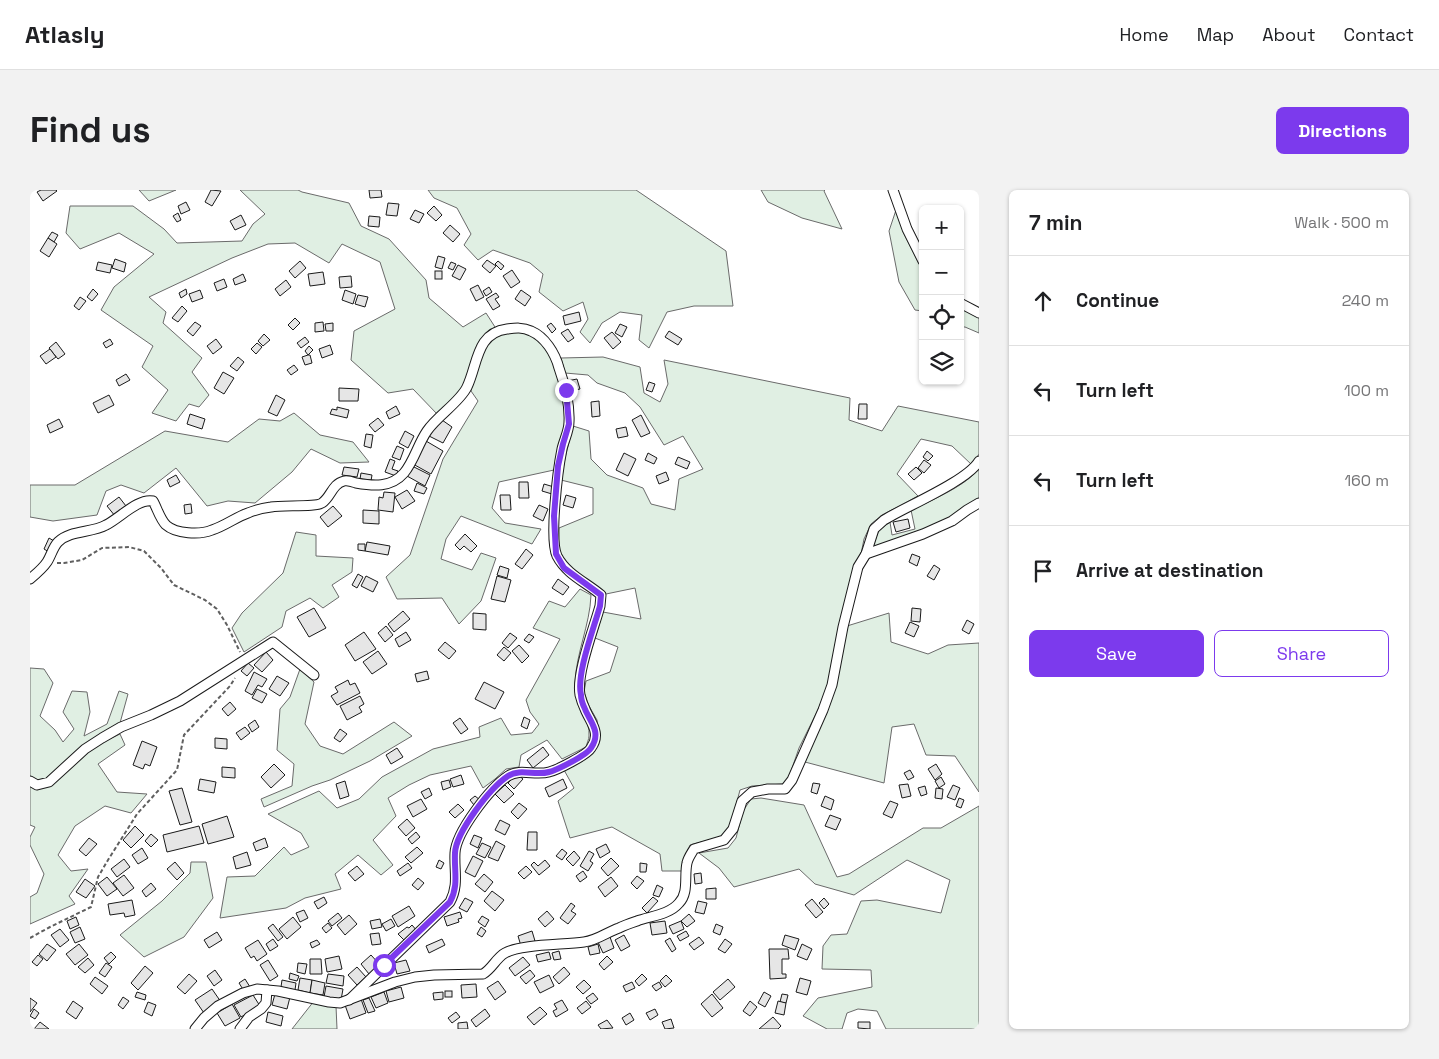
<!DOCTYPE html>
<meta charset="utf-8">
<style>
:root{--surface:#fff;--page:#f2f2f2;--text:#202124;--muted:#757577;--line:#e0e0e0;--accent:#7c3aed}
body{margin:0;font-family:"Space Grotesk",sans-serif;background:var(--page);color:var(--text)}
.controls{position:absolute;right:15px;top:15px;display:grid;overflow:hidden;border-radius:8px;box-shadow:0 1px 4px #0004}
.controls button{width:45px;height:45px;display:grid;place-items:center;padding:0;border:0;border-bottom:1px solid var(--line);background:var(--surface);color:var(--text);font:25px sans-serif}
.stop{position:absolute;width:15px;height:15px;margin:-11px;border:4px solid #7c3aed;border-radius:50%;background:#fff}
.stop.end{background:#7c3aed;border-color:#fff;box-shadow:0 1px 5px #0008}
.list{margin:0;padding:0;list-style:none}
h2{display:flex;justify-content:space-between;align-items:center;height:65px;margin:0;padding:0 20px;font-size:21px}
h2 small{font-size:16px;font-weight:400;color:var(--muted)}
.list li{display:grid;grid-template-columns:32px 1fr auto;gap:15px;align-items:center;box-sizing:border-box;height:90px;padding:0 20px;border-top:1px solid var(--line)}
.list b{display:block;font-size:19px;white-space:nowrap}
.list em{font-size:16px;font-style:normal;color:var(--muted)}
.actions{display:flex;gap:10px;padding:15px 20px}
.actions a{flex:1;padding:11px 0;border:1px solid var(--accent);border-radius:8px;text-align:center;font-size:18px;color:var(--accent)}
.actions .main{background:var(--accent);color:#fff}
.icon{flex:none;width:28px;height:28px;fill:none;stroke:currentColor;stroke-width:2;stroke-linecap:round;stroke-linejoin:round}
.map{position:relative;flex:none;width:949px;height:839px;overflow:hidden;border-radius:8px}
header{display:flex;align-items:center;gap:30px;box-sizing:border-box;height:70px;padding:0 25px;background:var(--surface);border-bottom:1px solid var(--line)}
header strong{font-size:24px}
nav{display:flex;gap:28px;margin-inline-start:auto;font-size:18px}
.intro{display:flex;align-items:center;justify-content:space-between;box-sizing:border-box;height:120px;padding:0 30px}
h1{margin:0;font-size:35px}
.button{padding:12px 22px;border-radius:8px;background:var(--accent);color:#fff;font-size:18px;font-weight:700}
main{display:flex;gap:30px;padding:0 30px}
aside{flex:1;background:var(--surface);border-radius:8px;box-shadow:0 1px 4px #0004}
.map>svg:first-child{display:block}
</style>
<header>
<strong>Atlasly</strong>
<nav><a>Home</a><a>Map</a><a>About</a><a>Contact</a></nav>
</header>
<div class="intro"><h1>Find us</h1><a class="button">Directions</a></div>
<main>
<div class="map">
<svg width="949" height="839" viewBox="0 0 949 839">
<rect width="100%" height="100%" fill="#fff"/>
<g fill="#e0efe3" stroke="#6a6a6a">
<path d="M109,0h37l-27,11z"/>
<path d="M210,0h58l4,2 47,11 12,23 28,13 37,41 3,18 34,29 23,-14 9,14 -12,10 -23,57 -22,21 -25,-26 -25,4 -37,-33 3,-29 41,-22 -15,-47 -38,-18 -13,19 -34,-20 -27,1 -36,14 -83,39 17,15 -3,11 39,35 -10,14 17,23 -10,12 -10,-3 -13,17 -24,-8 16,-23 -26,-23 11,-21 -52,-36 13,-23 40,-33 -35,-21 -39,16 -14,-16 4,-27h63l31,23 13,14 65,-2 11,-17 12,-10z"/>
<path d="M398,0h208l90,61 7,55h-39l-27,6 -18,36 -10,-8 3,-25 -22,-3 -18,11 -12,20 -10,-11 8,-13 -5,-17 -20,9 -24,-19 4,-18 -13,-11 -37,-13 -15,10 -14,-15 7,-11 -14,-26 -23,-10z"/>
<path d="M731,0h64l-1,1 18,38 -40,-11 -34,-16z"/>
<path d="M866,20l27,57v44l-8,-1 -16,-28 -10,-51z"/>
<path d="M930,117l19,9v17l-14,-6h-5z"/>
<path d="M487,140l17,6 13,10 17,50 2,30 -9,29 -3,15 -55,12 -7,26 13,15 36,6 -9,15 -71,-28 -15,23 -5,20 31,11 9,-17 15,5 -15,43 -22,23 -17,-26 -45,1 -11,-22 24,-22 33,-96 35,-58 -7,-10 7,-30 12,-23z"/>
<path d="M573,167l37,10 4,26 16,9 8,-18 -4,-24 186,38 -1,22 33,11 16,-25 81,16v32l-7,11 -20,-19 -31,-7 -24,35 21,22 -36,19 -11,9 -7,15 -3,15 -7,14 -25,114 -11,28 -19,38 -10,29 -6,7 -31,2 -12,4 -10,38 -10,9 -30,8 -6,13 -2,13h-20l-2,-17 -48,-27 -42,11 -12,-37 16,-13 -10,-18 19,-9 10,-10 6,-16 -2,-15 -8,-14 -5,-14 2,-11 24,-9 8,-25 -23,-9 8,-26 38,7 -6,-31 -29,6c-12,-10 -43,-26 -46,-42 -2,-7 -1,-16 -1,-24l34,-14v-26l-32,-8 4,-22 8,-32 16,5 2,28 16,16 36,13 8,16 24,6 4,-31 24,-10 -20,-33 -19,9 -24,-38 -15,-14 -28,-10 -9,-8 -23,-2 -4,-15z"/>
<path d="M264,223l26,22 33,7 16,20 -29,1 -29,-14 -19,23 -37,31 -27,-2 -21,5 -31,-38 -32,25 -23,-8 -15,6 -9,24 -44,6 -23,-4v-32h45l90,-54 63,11 31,-23 21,2z"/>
<path d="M949,278v32l-8,3 -19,16 -80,29 7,-18 11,-8 2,13 23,-6 -4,-19c19,-9 57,-25 68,-42z"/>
<path d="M266,342l20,3v21l37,2 -1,14 -20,13 7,12 -16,11 -13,-10 -24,13 -4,16 -38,25 -12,-24 10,-15 41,-40z"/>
<path d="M550,399l11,6c-1,30 -15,58 -16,88 -1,18 16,38 14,53 0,3 -2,7 -3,11l-24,12 -15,-19 -26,15 -2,12 -13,2 -11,10 -12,9 -12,-22 -41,9 -21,10 -21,13 8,18 -23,24 20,25 -12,10 -23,-20 -23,19 6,15 -36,9 -19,10 -66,10 7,-41 28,-1 29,-29 7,8 18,-8 -8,-14 -33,-19 51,-23 18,17 22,-9 23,-22 51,-28 47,-12 -1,-10 22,-9 10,17 21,-2 7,-9 -9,-12 -4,-12 34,-61 -27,-11 16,-27 16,6z"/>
<path d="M859,423l2,29 37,12 20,-9 31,-2v149l-24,-36 -29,-1 -12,-31 -22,3 -8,56 -79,-21 8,-20 34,-116z"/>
<path d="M0,478l14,1 9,14 -13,33 15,14 8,12 11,-13 -11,-17 9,-21 15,1 3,20 -6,24 23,-12 12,-33 9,3 -8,29 -70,55 -13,3 -7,-4z"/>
<path d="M270,479l14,13 -9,42 15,22 23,8 51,-32 18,14 -42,25 -40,19 -18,6 -48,21 -3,-8 31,-13 2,-22 -17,-14 3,-41 10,-12z"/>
<path d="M90,544l5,11 -27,19 19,28 30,2 -16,19 -26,-7 -30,20 -17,29 13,16 17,-2 -19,27 6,8 -45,20v-27l7,-4 7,-19 -14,-29v-8l5,-10 -5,-2v-40l8,3 53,-40z"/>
<path d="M731,608l43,7 33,72 12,-3 74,-46h18l38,-22v223h-93l-9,-18 -19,-2 -11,4 -5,16h-15l-24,-13 15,-18 54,-11 -1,-17 -49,-1 1,-23 8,-11 16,-1 14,-33 16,-1 64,13 9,-33 -43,-20 -53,35 -39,-11 -16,-15 -65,18 -15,-19 -20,-15 29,-5 8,-10 7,-27 8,-12z"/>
<path d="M161,672h15l7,36 -29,39 -40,20 -24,-22 42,-34 28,-28z"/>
<path d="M284,811l22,5 1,23h-45z"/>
</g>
<g fill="#e6e6e6" stroke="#1a1a1a">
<path d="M11,0h15l1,1 -14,10 -6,-9z"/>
<path d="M181,0l10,1 -9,15 -7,-4z"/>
<path d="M339,0h12l1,7 -12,1z"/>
<path d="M156,12l4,8 -9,4 -3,-8z"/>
<path d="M358,13l11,1 -2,12 -11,-1z"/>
<path d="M404,16l8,9 -6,6 -9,-8z"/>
<path d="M385,20l9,4 -5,9 -9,-4z"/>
<path d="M148,23l3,7 -4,2 -4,-6z"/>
<path d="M211,25l5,10 -11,5 -5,-9z"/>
<path d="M339,26l11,1 -1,10 -11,-1z"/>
<path d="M420,35l10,9 -7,8 -10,-9z"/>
<path d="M22,42l6,3 -4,7 -6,-4z"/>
<path d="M18,48l9,6 -8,13 -9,-6z"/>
<path d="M408,66l7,2 -3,11 -7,-2z"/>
<path d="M85,69l11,4 -2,9 -12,-4z"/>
<path d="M457,70l9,6 -6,7 -8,-7z"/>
<path d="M270,71l6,7 -11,10 -6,-7z"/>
<path d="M468,71l6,5 -3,4 -6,-6z"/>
<path d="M68,72l14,3 -2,8 -14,-3z"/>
<path d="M421,72l5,2 -3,6 -5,-2z"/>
<path d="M428,75l8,4 -6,11 -8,-4z"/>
<path d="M482,80l8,12 -9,6 -8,-12z"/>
<rect x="405" y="81" width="7" height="8"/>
<path d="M293,82l2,12 -15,2 -2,-12z"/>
<path d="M213,84l3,7 -11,4 -2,-6z"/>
<path d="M321,86l1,11 -12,1 -1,-11z"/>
<path d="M194,89l3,8 -10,4 -3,-8z"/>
<path d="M256,90l5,7 -11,9 -5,-7z"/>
<path d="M448,95l6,12 -8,4 -6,-12z"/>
<path d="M459,97l3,5 -6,4 -3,-5z"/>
<path d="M63,99l5,5 -6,7 -5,-4z"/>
<path d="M156,99l1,5 -6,4 -2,-5z"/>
<path d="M170,100l3,8 -11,4 -3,-8z"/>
<path d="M315,100l11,4 -3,10 -11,-4z"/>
<path d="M491,100l10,7 -6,9 -10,-7z"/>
<path d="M466,103l3,4 -4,2 5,7 -7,4 -7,-11z"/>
<path d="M328,105l10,2 -3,10 -10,-3z"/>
<path d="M50,107l6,4 -7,9 -5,-4z"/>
<path d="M152,116l5,5 -9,11 -6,-4z"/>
<path d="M549,122l2,9 -16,4 -2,-9z"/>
<path d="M265,128l5,5 -7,7 -5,-5z"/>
<path d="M165,132l6,4 -8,10 -6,-5z"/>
<path d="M293,132l1,9 -9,1v-9z"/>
<path d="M303,133v8h-7l-1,-7z"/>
<path d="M521,133l5,6 -4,4 -5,-7z"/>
<path d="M590,134l7,3 -5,10 -7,-4z"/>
<path d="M538,139l6,9 -6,4 -7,-9z"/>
<path d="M639,141l13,8 -4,6 -13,-8z"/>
<path d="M582,142l9,10 -8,7 -9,-11z"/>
<path d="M234,144l6,6 -7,6 -5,-5z"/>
<path d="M275,147l4,5 -8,6 -4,-5z"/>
<path d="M80,149l3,5 -7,4 -3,-5z"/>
<path d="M186,149l6,8 -9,7 -6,-8z"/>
<path d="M26,152l9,12 -7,5 -9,-11z"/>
<path d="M227,153l5,4 -6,7 -5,-5z"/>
<path d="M300,155l3,9 -11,4 -3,-9z"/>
<path d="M279,156l4,4 -5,5 -3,-4z"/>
<path d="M20,159l6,8 -10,7 -6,-8z"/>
<path d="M278,165h2l2,8 -7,2 -3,-8z"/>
<path d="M208,167l6,5 -7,9 -7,-5z"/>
<path d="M264,175l4,5 -7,5 -4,-5z"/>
<path d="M193,182l11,6 -10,16 -10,-6z"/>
<path d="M96,184l4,6 -11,6 -3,-6z"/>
<path d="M547,189l3,10 -11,2 -2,-10z"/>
<path d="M619,192l6,2 -3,8 -6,-2z"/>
<path d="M309,198l20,1 -1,12h-19z"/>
<path d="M79,205l5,10 -16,8 -5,-10z"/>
<path d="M246,205l9,5 -8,16 -9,-4z"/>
<path d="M569,211l1,15 -8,1 -1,-15z"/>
<path d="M829,214h8v15h-9z"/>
<path d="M366,216l4,8 -11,5 -3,-7z"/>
<path d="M307,217l12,3 -2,8 -17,-4 2,-5 5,1z"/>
<path d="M160,224l15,5 -3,10 -15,-5z"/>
<path d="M611,225l9,18 -9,4 -9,-17z"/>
<path d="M348,228l6,7 -9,7 -6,-7z"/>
<path d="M29,229l4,8 -13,6 -3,-8z"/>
<path d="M412,230l10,7 -9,16 -14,-7 7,-12z"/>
<path d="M596,237l2,9 -10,2 -2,-9z"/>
<path d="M375,241l9,5 -6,12 -9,-5z"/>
<path d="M336,244l7,1 -2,13 -7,-2z"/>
<path d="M396,251l17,10 -12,23 -18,-10z"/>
<path d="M367,256l7,3 -4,11 -8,-3z"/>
<path d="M897,261l6,5 -5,5 -5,-4z"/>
<path d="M594,263l12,6 -8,17 -12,-6z"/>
<path d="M618,263l9,5 -3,6 -9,-4z"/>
<path d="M648,267l12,5 -3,7 -12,-5z"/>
<path d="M360,269l5,2 -3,8 6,2 -2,5 -11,-4z"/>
<path d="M894,270l7,5 -7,8 -6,-5z"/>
<path d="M382,276l18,9 -5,11 -18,-10z"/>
<path d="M314,277l15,2 -2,8 -15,-2z"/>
<path d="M886,277l6,6 -8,7 -6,-6z"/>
<path d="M636,282l3,8 -10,4 -3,-8z"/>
<path d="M331,283l11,2 -1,6 -11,-2z"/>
<path d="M146,285l4,7 -10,5 -3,-7z"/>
<path d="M489,292h9l1,16h-10z"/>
<path d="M387,293l10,5 -3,6 -10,-3z"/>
<path d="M514,294l10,3 -2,7 -10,-3z"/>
<path d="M377,300l8,11 -13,8 -7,-12z"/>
<path d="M354,302l11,1 -2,19 -15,-2 1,-13 4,1z"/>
<path d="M470,305h10l1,15h-10z"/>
<path d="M536,305l10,3 -3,10 -10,-3z"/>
<path d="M89,307l7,9 -11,10 -8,-10z"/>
<path d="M161,314l1,9 -7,1 -1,-9z"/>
<path d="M509,315l9,4 -5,12 -10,-5z"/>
<path d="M303,316l9,10 -14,11 -8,-10z"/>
<path d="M333,320l16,1v13l-16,-1z"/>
<path d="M878,329l2,9 -14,4 -3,-10z"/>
<path d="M435,344l12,12 -6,6 -7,-6 -4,4 -5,-5z"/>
<path d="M19,348l5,3 -5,11 -5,-3z"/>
<path d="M337,352l23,4 -2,9 -23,-4z"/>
<path d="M328,354h7v7l-7,-1z"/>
<path d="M496,359l7,6 -11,14 -7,-5z"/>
<path d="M882,364l8,3 -3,9 -8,-4z"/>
<path d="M904,375l6,4 -6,11 -7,-4z"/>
<path d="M470,376l9,3 -2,9 -10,-3z"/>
<path d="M328,384l5,3 -6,11 -5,-3z"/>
<path d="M336,386l12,6 -5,10 -12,-6z"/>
<path d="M467,386l14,4 -6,22 -14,-3z"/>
<path d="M528,389l11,8 -6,8 -11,-7z"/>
<path d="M284,418l12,20 -17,9 -12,-20z"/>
<path d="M882,418l9,1 -1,13 -9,-1z"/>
<path d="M373,421l7,8 -16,13 -6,-8z"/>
<path d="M443,423l13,1v16l-13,-1z"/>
<path d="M937,430l7,4 -5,10 -7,-4z"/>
<path d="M880,432l9,4 -5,11 -9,-4z"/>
<path d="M356,436l7,9 -8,7 -7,-9z"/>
<path d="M334,442l12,17 -21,12 -10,-16z"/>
<path d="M376,442l5,8 -12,7 -4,-8z"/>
<path d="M480,443l7,5 -9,10 -6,-5z"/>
<path d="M499,444l5,3 -5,6 -5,-3z"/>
<path d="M415,452l11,9 -7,8 -11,-9z"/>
<path d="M489,455l10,11 -7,7 -10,-12z"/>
<path d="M474,457l7,6 -7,8 -7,-6z"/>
<path d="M348,461l9,13 -15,10 -9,-12z"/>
<path d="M236,462l7,8 -11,12 -8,-7z"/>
<path d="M218,473l6,5 -7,8 -6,-5z"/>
<path d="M397,481l2,8 -12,3 -2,-8z"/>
<path d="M224,482l13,7 -5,8 -4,-2 -6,10 -7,-4z"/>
<path d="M247,486l12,7 -9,13 -11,-7z"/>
<path d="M318,490l2,5 5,-2 5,10 -23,12 -6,-9 7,-4 -3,-5z"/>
<path d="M454,492l20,10 -9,17 -20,-10z"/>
<path d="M227,499l10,5 -5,9 -10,-5z"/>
<path d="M330,506l4,8 -5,3 3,5 -15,8 -7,-14z"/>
<path d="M200,512l6,7 -8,7 -6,-7z"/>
<path d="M494,527l6,3 -3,9 -6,-3z"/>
<path d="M430,528l8,11 -7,5 -8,-11z"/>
<path d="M225,530l4,7 -7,5 -4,-7z"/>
<path d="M215,537l5,6 -9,7 -5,-7z"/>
<path d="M310,539l7,5 -7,8 -6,-4z"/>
<path d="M185,548l12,1v10l-12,-1z"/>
<path d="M112,551l15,6 -7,19 -5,-2 -2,5 -10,-4z"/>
<path d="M513,557l6,8 -16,13 -6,-8z"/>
<path d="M367,558l6,9 -12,7 -5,-9z"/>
<path d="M244,574l11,11 -14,13 -10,-11z"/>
<path d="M906,574l6,10 -7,6 -7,-11z"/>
<path d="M192,577l13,1v10l-13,-1z"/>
<path d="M880,580l4,7 -6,3 -4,-7z"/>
<path d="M487,584l6,5 -9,10 -6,-6z"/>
<path d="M431,585l3,9 -11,3 -3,-8z"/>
<path d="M911,587l4,7 -6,4 -4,-7z"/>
<path d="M170,589l16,3 -2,11 -16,-3z"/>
<path d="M533,589l4,9 -18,9 -4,-9z"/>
<path d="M419,590l2,7 -8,3 -2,-8z"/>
<path d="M315,591l4,15 -9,3 -4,-15z"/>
<path d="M783,593l7,1 -3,10 -6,-2z"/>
<path d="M878,594l3,12 -9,2 -3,-13z"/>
<path d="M475,595l9,9 -10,9 -9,-9z"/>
<path d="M923,595l7,3 -5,12 -8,-3z"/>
<path d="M895,596l2,8 -6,2 -3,-8z"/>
<path d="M152,598l10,34 -12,3 -11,-34z"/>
<path d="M399,598l3,7 -7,4 -4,-7z"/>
<path d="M906,598l7,1 -1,10 -7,-1z"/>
<path d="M445,606l5,4 -6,5 -4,-5z"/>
<path d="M795,606l9,4 -3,10 -10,-4z"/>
<path d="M929,608l5,2 -3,8 -5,-2z"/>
<path d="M391,609l6,10 -14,8 -6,-11z"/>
<path d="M860,611l8,3 -6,14 -9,-4z"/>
<path d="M489,613l8,6 -9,10 -7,-7z"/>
<path d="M428,614l6,6 -9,8 -6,-6z"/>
<path d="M800,625l11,4 -5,11 -11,-4z"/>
<path d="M197,626l7,21 -26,7 -6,-20z"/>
<path d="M377,629l8,9 -9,8 -8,-9z"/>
<path d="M470,630l10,5 -5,10 -10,-5z"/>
<path d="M105,636l9,9 -13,13 -8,-8z"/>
<path d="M169,636l5,17 -37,9 -4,-17z"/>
<path d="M386,642l4,5 -8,7 -4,-5z"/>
<path d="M498,642h9v18h-10z"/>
<path d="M121,644l7,6 -7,7 -6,-6z"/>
<path d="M444,645l8,3 -4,10 -8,-4z"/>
<path d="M59,648l8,6 -11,12 -7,-6z"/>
<path d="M235,648l3,9 -12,4 -3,-8z"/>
<path d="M466,651l9,5 -7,15 -10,-4z"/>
<path d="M452,653l9,4 -6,11 -9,-4z"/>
<path d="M576,654l4,8 -10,6 -4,-9z"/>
<path d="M387,657l6,6 -12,10 -6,-6z"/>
<path d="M112,658l6,10 -10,6 -6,-9z"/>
<path d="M532,659l5,4 -5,7 -6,-4z"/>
<path d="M544,661l6,7 -7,8 -7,-7z"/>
<path d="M559,661l5,3 -4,7 3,2 -5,8 -8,-5z"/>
<path d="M217,662l4,13 -15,4 -3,-12z"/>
<path d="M443,666l10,5 -8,16 -10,-5z"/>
<path d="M581,668l8,8 -11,10 -7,-8z"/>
<path d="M94,669l6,8 -13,10 -6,-8z"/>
<path d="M409,670l5,3 -3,6 -5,-2z"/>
<path d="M515,670l5,6 -11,9 -8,-10 3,-3 4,4z"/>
<path d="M145,672l9,11 -7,7 -10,-11z"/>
<path d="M378,673l4,5 -12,8 -3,-5z"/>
<path d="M610,673l7,1 -1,8h-6z"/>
<path d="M327,676l7,8 -9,7 -7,-8z"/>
<path d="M496,676l6,6 -8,7 -6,-6z"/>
<path d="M553,681l4,6 -7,5 -4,-6z"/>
<path d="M671,683l1,10 -7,1 -1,-10z"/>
<path d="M454,684l9,8 -8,10 -10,-8z"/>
<path d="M94,685l10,13 -11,8 -10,-13z"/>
<path d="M607,686l7,5 -7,8 -6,-6z"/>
<path d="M77,687l10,12 -10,7 -9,-12z"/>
<path d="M581,687l7,9 -13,11 -7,-10z"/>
<path d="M388,688l6,5 -6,7 -6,-5z"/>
<path d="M55,689l10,7 -9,12 -10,-6z"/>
<path d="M121,693l5,6 -10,8 -4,-6z"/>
<path d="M627,695l6,3 -4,9 -6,-2z"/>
<path d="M686,698v11h-10v-10z"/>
<path d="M462,701l12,9 -9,11 -11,-10z"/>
<path d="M294,707l3,6 -9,6 -4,-7z"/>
<path d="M623,707l5,4 -11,12 -5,-5z"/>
<path d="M435,708l8,4 -6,10 -8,-4z"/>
<path d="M794,708l5,6 -5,5 -5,-6z"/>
<path d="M782,709l11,13 -7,6 -11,-13z"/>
<path d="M102,710l3,15 -10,2 -1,-4 -14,2 -2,-11z"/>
<path d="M668,711l9,2 -3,11 -9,-2z"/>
<path d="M541,713l4,3 -4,5 5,3 -8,10 -8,-6z"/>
<path d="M379,716l6,10 -17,11 -6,-11z"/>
<path d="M274,720l4,8 -8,4 -4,-9z"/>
<path d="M517,721l7,8 -9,8 -7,-8z"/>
<path d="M430,722l2,6 -4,1 1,3 -12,4 -3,-9z"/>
<path d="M308,723l4,5 -10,8 -4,-5z"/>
<path d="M659,724l6,7 -8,6 -6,-6z"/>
<path d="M319,725l8,9 -12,11 -8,-10z"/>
<path d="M452,726l7,4 -4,7 -7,-5z"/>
<path d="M46,727l3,8 -9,4 -3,-8z"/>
<path d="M263,727l8,10 -14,12 -8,-10z"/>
<path d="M350,729l2,8 -10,2 -2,-8z"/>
<path d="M361,729l4,7 -9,5 -4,-7z"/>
<path d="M635,731l2,12 -15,2 -2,-12z"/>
<path d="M651,731l3,8 -11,5 -4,-8z"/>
<path d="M298,733l4,5 -6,5 -4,-5z"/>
<path d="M243,734l10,13 -5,4 -10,-13z"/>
<path d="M686,734l7,3 -3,8 -7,-3z"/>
<path d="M382,735l5,6 -12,10 -7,-7 9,-7 2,1z"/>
<path d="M50,737l5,12 -10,4 -5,-11z"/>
<path d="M451,737l5,4 -4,6 -5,-3z"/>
<path d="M30,739l9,11 -9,7 -9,-12z"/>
<path d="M502,741l3,10 -14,5 -3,-10z"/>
<path d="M656,741l3,5 -9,5 -3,-5z"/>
<path d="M187,742l5,8 -13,8 -5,-8z"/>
<path d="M349,743l2,11 -9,1 -2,-11z"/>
<path d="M594,745l6,11 -9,5 -6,-11z"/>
<path d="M755,745l14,4 -4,11 -13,-5z"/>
<path d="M580,747l4,11 -11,5 -5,-11z"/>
<path d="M669,747l5,6 -10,7 -5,-6z"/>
<path d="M640,748l6,11 -4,3 -7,-11z"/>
<path d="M243,749l5,7 -8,5 -4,-7z"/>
<path d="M412,749l3,6 -16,8 -3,-7z"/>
<path d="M695,749l7,5 -7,9 -7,-4z"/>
<path d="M228,750l9,14 -10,7 -3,-5 -3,2 -6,-10z"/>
<path d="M287,750l3,4 -8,4 -2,-5z"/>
<path d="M17,754l9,6 -9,11 -8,-7z"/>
<path d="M49,754l9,11 -13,10 -9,-11z"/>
<path d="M568,754l2,9 -10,2 -2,-8z"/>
<path d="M772,754l10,5 -5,11 -10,-4z"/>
<path d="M739,759h19l1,10h-7v15h4v4l-16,1z"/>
<path d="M529,761l2,8 -7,1 -2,-7z"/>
<path d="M81,762l5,5 -7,7 -5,-6z"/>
<path d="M519,762l2,7 -13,3 -2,-7z"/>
<path d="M8,765l5,4 -6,7 -5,-4z"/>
<path d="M341,765l9,10 -11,9 -8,-10z"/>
<path d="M309,766l3,13 -15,3 -2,-13z"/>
<path d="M577,766l6,6 -9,8 -5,-6z"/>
<path d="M493,767l7,8 -15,11 -6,-8z"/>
<path d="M58,768l6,7 -9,8 -7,-6z"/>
<path d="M280,769h11l1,15h-12z"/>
<path d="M238,770l10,16 -8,5 -10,-16z"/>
<path d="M376,770l4,11 -13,3 -3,-11z"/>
<path d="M76,773l6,4 -7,10 -6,-4z"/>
<path d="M268,773l9,1 -2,10 -8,-2z"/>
<path d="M115,776l8,7 -15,17 -7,-7z"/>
<path d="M327,777l9,10 -9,8 -9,-10z"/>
<path d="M534,777l6,7 -11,10 -6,-7z"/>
<path d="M185,780l7,10 -8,6 -7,-10z"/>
<path d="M500,780l5,6 -9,8 -6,-7z"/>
<path d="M260,783l9,3 -2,5 -8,-2z"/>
<path d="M159,784l8,7 -12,13 -8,-7z"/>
<path d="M298,784l16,2 -1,10 -17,-3z"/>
<path d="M612,784l5,5 -8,7 -4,-5z"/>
<path d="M519,785l5,11 -14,7 -6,-11z"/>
<path d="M636,785l6,6 -7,6 -5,-6z"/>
<path d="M65,787l13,9 -6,8 -12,-10z"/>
<path d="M270,788l12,2 -2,13 -12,-3z"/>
<path d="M770,788l11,3 -4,14 -11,-3z"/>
<path d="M215,789l5,8 -6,4 -5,-8z"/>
<path d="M698,789l7,8 -15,13 -7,-8z"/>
<path d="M252,790l14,3 -1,7 -14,-3z"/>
<path d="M282,790l13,3 -2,12 -13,-2z"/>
<path d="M554,790l7,7 -8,7 -7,-7z"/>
<path d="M468,791l8,11 -11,8 -8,-12z"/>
<path d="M602,792l3,6 -9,4 -3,-6z"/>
<path d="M629,792l3,5 -6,4 -4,-5z"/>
<path d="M446,794l1,13 -15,1 -1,-13z"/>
<path d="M296,796l17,3 -2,11 -17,-3z"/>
<path d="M371,797l3,11 -15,4 -3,-11z"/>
<path d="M182,799l9,13 -17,11 -9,-13z"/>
<rect x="415" y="801" width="7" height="6"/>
<path d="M107,802l9,3 -1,5 -10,-3z"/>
<path d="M354,802l4,11 -12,5 -5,-11z"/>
<path d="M413,802v7l-9,1 -1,-7z"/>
<path d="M734,802l7,4 -6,11 -7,-4z"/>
<path d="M563,803l5,6 -7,5 -5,-6z"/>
<path d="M245,804l15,3 -3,12 -15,-4z"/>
<path d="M682,804l11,14 -11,9 -11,-13z"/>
<path d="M752,804l6,1 -2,8 -6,-1z"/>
<path d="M223,805l7,11 -19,11 -7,-12z"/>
<path d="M93,807l6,4 -6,8 -5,-4z"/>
<path d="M0,808l7,5 -7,9z"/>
<path d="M339,808l6,13 -7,2 -5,-13z"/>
<path d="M331,809l5,14 -16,6 -5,-14z"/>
<path d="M532,810l6,10 -12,7 -3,-6 4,-2 -3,-5z"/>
<path d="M43,811l10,7 -7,11 -10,-7z"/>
<path d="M556,811l5,6 -9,7 -5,-6z"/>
<path d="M720,811l7,6 -7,9 -7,-5z"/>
<path d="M748,811l8,2 -2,12 -9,-2z"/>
<path d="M118,812l8,3 -4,11 -8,-4z"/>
<path d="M202,814l8,14 -15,8 -8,-13z"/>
<path d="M510,817l7,7 -13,11 -7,-8z"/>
<path d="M4,819l5,4 -4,6 -5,-3z"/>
<path d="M455,819l5,7 -14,11 -5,-7z"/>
<path d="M625,819l3,6 -8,5 -4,-7z"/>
<path d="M238,822l15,4 -2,10 -15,-4z"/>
<path d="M426,822l4,5 -8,6 -4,-5z"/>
<path d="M600,823l4,7 -8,5 -4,-7z"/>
<path d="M743,827l8,9 -3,3h-19z"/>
<path d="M641,829l3,9 -9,1 -3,-7z"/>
<path d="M577,830l6,8 -12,1 -3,-4z"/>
<path d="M10,832l9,7h-15z"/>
<path d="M437,832l1,7h-10v-6z"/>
<path d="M828,832h12v7l-12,-1z"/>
</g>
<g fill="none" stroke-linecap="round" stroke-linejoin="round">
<g stroke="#1a1a1a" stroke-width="11">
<g id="minor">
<path d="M863,0l14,39 16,32"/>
<path d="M930,113l19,10"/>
<path d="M836,364l57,-20 29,-13 15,-11 12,-7"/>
<path d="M0,389c6,-5 13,-11 17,-17 4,-6 6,-15 11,-20 12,-12 34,-9 48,-17 14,-7 32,-27 47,-24 4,7 7,18 13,24 10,9 34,10 46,5 13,-4 24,-13 36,-17 7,-3 15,-5 23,-6 11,-2 46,0 51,-4 9,-6 10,-19 22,-22 4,-1 9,1 12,2 17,3 35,5 48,-10 10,-12 14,-29 23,-42 10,-15 33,-29 40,-44 11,-23 9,-54 40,-58 8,-1 16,-2 24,2 14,6 24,22 28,37 6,17 11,35 10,54 0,9 -5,18 -7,27 -4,20 -13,90 -5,107 10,19 29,26 44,39l-1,11c-6,22 -24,68 -20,89 1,4 3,10 5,14 5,13 17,24 6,39 -4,7 -34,22 -42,24 -14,4 -29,-4 -41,4 -18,12 -52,56 -53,77 -1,18 4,32 -5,49l-101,98"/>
<path d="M0,591l7,4 12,-3 36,-33 17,-11 19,-11 30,-12 29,-14 93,-59 41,33"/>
<path d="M165,839l9,-11 14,-12 25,-13 14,-4 21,2 51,11 11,1 55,-21 20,-5 19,-2 49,-1c9,-5 13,-16 22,-21 16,-9 59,-8 79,-11 14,-2 23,-10 35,-14 6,-3 12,-5 18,-7 13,-5 32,-6 42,-18 10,-10 5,-27 8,-40 1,-5 4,-9 7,-14l30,-9 9,-11 9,-28 10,-9 16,-3h17l7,-9 31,-70 9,-25 11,-58 15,-60 8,-13 8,-25 10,-9c23,-14 83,-39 95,-59"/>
<path d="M210,839l9,-12 12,-8 5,-6 1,-13"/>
</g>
</g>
<g stroke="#5f5f5f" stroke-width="2" stroke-dasharray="4 2.5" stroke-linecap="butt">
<path d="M27,373h7l18,-3 20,-12 27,-1 15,4 17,17 13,17 31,15 12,9 10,16 13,27"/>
<path d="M0,748l20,-11 41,-20 7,-30 10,-17 29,-46 40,-44 7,-35 46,-49 5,-8"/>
</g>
<use href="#minor" stroke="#fff" stroke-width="9"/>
</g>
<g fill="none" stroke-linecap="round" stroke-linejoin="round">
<path stroke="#7c3aed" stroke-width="6" d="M354,775l66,-63c9,-17 4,-31 5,-49 1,-21 35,-65 53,-77 12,-8 27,0 41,-4 8,-2 38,-17 42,-24 11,-16 -1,-26 -6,-39 -2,-4 -4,-10 -4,-14 -5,-21 13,-67 19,-89l1,-11 -37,-27 -8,-14 -2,-38 4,-50 5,-22 6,-20 -3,-34"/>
</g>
</svg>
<div class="controls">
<button>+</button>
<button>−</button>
<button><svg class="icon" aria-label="locate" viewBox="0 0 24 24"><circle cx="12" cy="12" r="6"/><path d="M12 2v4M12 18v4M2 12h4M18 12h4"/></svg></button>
<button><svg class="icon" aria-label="layers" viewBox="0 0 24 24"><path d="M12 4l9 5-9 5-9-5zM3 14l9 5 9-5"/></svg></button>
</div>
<div class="stop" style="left:354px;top:775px"></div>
<div class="stop end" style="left:536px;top:200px"></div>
</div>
<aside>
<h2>7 min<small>Walk · 500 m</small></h2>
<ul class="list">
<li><svg class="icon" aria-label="ahead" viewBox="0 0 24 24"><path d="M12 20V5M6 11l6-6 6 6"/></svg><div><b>Continue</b></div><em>240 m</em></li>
<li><svg class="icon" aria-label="left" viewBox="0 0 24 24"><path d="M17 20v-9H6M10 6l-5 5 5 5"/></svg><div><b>Turn left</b></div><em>100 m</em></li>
<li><svg class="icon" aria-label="left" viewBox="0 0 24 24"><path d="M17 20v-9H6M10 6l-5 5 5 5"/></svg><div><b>Turn left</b></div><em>160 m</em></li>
<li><svg class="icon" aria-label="arrive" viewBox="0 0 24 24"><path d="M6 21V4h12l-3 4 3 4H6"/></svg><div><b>Arrive at destination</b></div></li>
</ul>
<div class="actions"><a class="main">Save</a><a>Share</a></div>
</aside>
</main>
